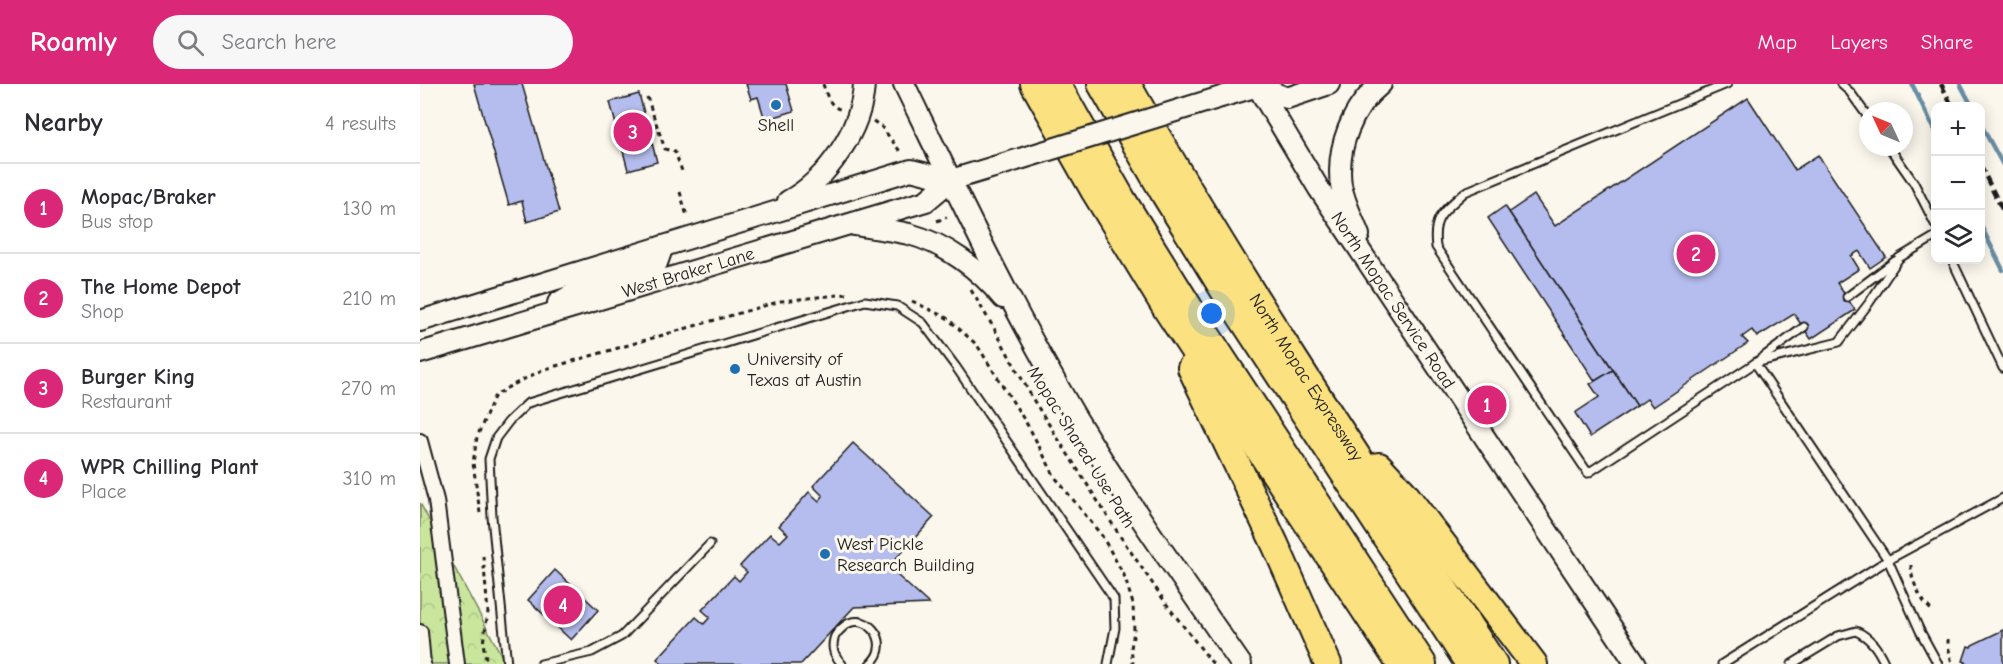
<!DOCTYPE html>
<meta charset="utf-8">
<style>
:root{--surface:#fff;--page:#f7f7f7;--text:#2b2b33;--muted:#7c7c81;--line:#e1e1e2;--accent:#db2777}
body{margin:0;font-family:"Comic Neue",sans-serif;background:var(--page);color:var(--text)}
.controls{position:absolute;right:18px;top:18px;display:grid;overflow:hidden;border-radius:12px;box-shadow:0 3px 15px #0003}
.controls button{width:54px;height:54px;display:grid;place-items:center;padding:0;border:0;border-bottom:2px solid var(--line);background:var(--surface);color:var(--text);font:30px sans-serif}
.compass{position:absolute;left:1439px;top:18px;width:54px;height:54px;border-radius:50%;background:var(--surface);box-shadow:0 3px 15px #0003;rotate:314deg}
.you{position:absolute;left:792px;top:230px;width:21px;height:21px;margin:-15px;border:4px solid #fff;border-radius:50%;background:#1a73e8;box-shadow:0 0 0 9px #1a73e833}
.badge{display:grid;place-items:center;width:39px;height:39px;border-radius:50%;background:var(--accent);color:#fff;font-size:20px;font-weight:700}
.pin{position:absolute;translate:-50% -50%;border:3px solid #fff;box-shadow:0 2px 6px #0006}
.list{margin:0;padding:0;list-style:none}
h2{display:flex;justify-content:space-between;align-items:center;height:78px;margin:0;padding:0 24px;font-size:26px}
h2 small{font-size:20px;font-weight:400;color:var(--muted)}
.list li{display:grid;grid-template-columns:39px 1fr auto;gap:18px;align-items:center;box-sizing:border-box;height:90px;padding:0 24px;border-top:2px solid var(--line)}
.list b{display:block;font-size:22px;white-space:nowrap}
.list p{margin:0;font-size:20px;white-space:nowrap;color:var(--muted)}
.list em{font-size:20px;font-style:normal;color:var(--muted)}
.icon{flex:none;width:33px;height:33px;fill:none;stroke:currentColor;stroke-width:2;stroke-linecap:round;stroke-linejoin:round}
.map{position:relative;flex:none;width:1583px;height:580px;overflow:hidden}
header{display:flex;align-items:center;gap:36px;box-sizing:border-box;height:84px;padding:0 30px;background:var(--accent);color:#fff}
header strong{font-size:28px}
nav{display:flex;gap:33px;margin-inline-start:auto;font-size:21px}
.search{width:420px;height:54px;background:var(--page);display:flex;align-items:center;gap:15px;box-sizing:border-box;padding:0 21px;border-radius:33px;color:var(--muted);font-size:22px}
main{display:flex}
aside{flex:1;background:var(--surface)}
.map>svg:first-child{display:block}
</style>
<header>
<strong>Roamly</strong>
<div class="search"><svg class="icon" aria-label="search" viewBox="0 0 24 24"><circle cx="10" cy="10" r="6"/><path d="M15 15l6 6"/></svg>Search here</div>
<nav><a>Map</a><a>Layers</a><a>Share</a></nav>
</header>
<main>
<aside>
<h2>Nearby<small>4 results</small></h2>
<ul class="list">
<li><span class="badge">1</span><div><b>Mopac/Braker</b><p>Bus stop</p></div><em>130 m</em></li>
<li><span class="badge">2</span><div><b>The Home Depot</b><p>Shop</p></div><em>210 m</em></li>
<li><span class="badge">3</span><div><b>Burger King</b><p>Restaurant</p></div><em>270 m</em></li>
<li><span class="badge">4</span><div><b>WPR Chilling Plant</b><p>Place</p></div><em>310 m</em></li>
</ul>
</aside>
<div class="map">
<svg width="1583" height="580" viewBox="0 0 1583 580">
<defs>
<pattern id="forest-crowns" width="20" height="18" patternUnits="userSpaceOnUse" patternTransform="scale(1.5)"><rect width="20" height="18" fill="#cae69d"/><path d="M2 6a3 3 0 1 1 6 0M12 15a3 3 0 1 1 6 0" fill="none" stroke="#adc587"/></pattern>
</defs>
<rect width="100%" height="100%" fill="#fbf7ec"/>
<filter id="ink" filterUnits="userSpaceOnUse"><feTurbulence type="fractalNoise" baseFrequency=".0167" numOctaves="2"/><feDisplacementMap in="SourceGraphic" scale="12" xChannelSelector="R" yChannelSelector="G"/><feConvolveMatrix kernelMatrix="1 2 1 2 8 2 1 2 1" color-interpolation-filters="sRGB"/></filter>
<g filter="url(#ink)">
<path fill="url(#forest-crowns)" stroke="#73815c" stroke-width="1.5" d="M0,419l86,161h-86z"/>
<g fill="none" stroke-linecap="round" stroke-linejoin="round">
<g stroke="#698da3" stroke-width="4.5">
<path d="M1492,0l24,49"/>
<path d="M1540,0l12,22"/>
<path d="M1560,39l23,42"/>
<path d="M1560,140l23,46"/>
</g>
</g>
<g fill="#b5bdee" stroke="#1c1c1c" stroke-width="1.5">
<path d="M54,0h48l37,128 -32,10 -5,-21 -13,4z"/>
<path d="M326,0h40l8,27 -29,9 -7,-23 -7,2z"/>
<path d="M219,10l18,68 -29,8 -18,-68z"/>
<path d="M1328,14l47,72 23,-15 68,102 -16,11 -11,-17 -8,5 8,13 -22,14 18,27 -44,29 -17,-25 -37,23 -5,-7 -10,7 6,6 -95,64 -6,-8 -10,7 -128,-194 25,-17 21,31z"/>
<path d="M1085,122l108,164 -18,11 -107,-163z"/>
<path d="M1193,286l24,36 -47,31 -15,-24 24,-16 -9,-13z"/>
<path d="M433,359l81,74 -46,50 41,37 -75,3 -53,57h-139l-5,-5 39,-42 8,7 6,-7 -8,-7 32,-34 5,5 8,-9 -7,-6 30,-32 10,8 8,-8 -9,-8 30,-34 10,9 4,-5 -10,-10z"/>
<path d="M135,486l43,40 -27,30 -43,-40z"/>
<path d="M1583,546v34h-38l1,-2 -3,-1 5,-15 3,1 1,-2z"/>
</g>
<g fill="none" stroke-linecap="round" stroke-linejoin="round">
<g stroke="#1c1c1c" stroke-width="11">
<g id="lane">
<path d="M1307,0l-262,108c-21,19 -33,24 -29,55l152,226 167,-110 84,-21 30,-39 30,-45 37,-22"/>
<path d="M1421,0l9,8 18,25"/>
<path d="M1469,63l25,36 22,43"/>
<path d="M1532,176l51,108"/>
<path d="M1427,213l48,-36"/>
<path d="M1384,243l-49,36 133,197 32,71 18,33"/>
<path d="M87,580l-15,-147 -3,-58 7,-21 13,-17 19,-18 337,-102 32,5 26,17 33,44 158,232 1,29 -7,36"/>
<path d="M121,580l51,-12 30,-16 88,-92"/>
<path d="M422,580c-7,-8 -11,-14 -8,-25 1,-5 4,-7 8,-11 20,-21 54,13 28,36"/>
<path d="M1302,580l166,-104 115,-62"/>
<path d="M1372,580l46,-28 18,-5c15,7 22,18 29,33"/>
</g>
</g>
<g stroke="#1c1c1c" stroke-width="18">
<g id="street">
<path d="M0,357l16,59 21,164"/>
<path d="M0,548l3,32"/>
</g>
</g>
<g stroke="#1c1c1c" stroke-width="24">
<g id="secondary">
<path d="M484,0c55,113 109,227 173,335 51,84 108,164 164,245"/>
<path id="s1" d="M836,0l63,105 317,475"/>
<path d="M801,13l37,-11 29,12 42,-14"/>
<path d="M368,117c39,-21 74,-72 76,-117"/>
<path d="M434,141c18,3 37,5 55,9 37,10 70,35 94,64"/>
<path d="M939,151c-6,-16 -15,-33 -18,-50 -5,-37 11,-78 40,-101"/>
<path d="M138,219l24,-14 66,-19 9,-7 6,-17"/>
<path d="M0,237l491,-151 40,10"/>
<path id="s2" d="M0,269l506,-152 25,-21 43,-13"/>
</g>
</g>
<g stroke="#1c1c1c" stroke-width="30">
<g id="highway">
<path d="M614,0l61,108 72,118 233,354"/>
<path d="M637,0l65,115 75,121 226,344"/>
<path d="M681,0l64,111 63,102 241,367"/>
<path id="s3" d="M707,0c113,199 241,389 367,580"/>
<path d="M771,284l84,176 53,120"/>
<path d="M959,382l26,28 129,170"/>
</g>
</g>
<g stroke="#1c1c1c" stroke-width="3" stroke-dasharray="4.5 4.5" stroke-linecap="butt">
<path d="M403,0c4,12 6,22 19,26"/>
<path d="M227,13l18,52 10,3 7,19"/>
<path d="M453,37l8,5 21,28"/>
<path d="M260,108l7,24"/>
<path d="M517,137l10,-4"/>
<path d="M551,206l24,40 39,71 86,135 50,73 43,55"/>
<path d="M492,217l35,17 30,27 53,84 25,48 47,59 22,39 9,29 1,27 -3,17 2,16"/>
<path d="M60,429l-7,-50 4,-26 17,-40 11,-8 37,-19 239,-69 66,-7"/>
<path d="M63,472l5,56 -5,31 4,21"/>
<path d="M1491,481c-1,14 11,39 23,47"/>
<path d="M1528,555v6l4,19"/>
</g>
<use href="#lane" stroke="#fbf7ec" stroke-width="7"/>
<use href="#street" stroke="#fbf7ec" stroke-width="14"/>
<use href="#secondary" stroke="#fbf7ec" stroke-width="20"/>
<use href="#highway" stroke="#fbe180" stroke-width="26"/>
<g stroke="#1c1c1c" stroke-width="4.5" stroke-dasharray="9 4.5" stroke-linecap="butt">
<path d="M1521,0l11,22"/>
<path d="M1560,81l23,46"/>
</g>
<g stroke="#1c1c1c" stroke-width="24" stroke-linecap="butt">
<path id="secondary-bridge" d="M574,83l227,-70"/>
</g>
<use href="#secondary-bridge" stroke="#fbf7ec" stroke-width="20"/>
</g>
</g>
<g fill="#1f6fb2" stroke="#fbf7ec" stroke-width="2">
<circle cx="356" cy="21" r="6"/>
<circle cx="315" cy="285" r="6"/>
<circle cx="405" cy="470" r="6"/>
</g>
<g text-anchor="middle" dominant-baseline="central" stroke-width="6" stroke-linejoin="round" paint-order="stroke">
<g font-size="18" fill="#1c1c1c" stroke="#fbf7ec" text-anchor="start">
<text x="356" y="41" text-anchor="middle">Shell</text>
<text x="327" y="275">University of<tspan x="327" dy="21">Texas at Austin</tspan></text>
<text x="417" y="460">West Pickle<tspan x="417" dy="21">Research Building</tspan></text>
</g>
<g font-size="18" fill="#1c1c1c" stroke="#fbf7ec">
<text stroke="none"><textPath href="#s2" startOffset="280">West Braker Lane</textPath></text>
<text stroke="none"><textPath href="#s1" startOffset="256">North Mopac Service Road</textPath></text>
<text stroke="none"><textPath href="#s3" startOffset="344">North Mopac Expressway</textPath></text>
<text transform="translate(661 363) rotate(58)">Mopac Shared Use Path</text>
</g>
</g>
</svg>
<div class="controls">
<button>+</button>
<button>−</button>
<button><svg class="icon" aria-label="layers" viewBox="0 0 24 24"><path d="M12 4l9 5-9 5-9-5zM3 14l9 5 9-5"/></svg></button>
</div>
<svg class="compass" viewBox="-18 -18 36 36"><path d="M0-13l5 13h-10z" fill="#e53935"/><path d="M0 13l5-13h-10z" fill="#7c7c81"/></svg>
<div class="you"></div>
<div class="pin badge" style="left:1067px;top:321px">1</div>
<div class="pin badge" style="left:1276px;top:170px">2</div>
<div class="pin badge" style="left:213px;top:48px">3</div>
<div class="pin badge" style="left:143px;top:521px">4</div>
</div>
</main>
